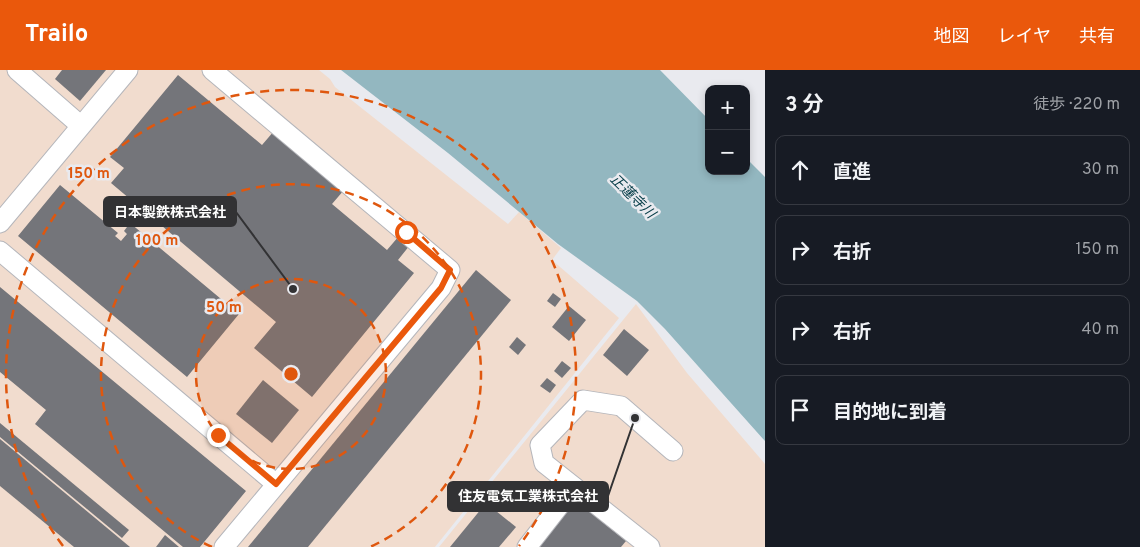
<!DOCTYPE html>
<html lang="ja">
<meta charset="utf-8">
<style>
:root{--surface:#171b24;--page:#20242c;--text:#f1f3f6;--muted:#9ea1a6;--line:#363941;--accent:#ea580c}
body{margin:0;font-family:Overpass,"Noto Sans JP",sans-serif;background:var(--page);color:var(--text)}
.controls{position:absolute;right:15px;top:15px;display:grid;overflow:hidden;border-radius:10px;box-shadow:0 2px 8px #0003}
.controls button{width:45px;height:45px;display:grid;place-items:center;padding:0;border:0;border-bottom:1px solid var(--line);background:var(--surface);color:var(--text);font:25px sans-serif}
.stop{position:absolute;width:15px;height:15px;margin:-11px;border:4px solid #ea580c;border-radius:50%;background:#fff}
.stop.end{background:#ea580c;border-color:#fff;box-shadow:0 1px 5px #0008}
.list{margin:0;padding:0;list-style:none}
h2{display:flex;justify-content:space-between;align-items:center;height:65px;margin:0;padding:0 20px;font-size:21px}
h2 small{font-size:16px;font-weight:400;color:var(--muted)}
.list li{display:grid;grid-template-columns:32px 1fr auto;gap:15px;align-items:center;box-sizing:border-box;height:70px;margin:0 10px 10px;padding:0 10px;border:1px solid var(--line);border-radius:10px}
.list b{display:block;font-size:19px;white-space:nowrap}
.list em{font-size:16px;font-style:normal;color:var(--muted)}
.icon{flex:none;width:28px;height:28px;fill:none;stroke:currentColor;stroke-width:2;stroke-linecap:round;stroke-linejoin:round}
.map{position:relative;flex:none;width:765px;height:477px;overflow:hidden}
header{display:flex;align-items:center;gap:30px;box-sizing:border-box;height:70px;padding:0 25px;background:var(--accent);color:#fff}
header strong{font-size:24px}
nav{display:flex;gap:28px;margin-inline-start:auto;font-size:18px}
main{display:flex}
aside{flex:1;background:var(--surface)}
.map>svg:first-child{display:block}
</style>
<header>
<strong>Trailo</strong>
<nav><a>地図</a><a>レイヤ</a><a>共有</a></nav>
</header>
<main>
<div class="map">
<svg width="765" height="477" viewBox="0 0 765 477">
<rect width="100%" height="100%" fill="#e9eaef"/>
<g fill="#f1dcce">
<path d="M0,0h319l11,9 5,8 173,137 11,-12 42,36 -9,12 67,58 -184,229h-435z"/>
<path d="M636,234l51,69 78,91v83h-326z"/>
</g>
<path fill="#93b7c0" d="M341,0h319l49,50v51h37v-13l19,19v264l-100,-112 -28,-28 -79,-57 -110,-91z"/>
<g fill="#74757a">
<path d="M62,0h44l-26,31 -25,-22z"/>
<path d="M178,5l84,70 12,-14 70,59 -12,14 55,46 12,-14 11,9 -12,15 16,13 -102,124 -58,-49 22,-26 -165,-139 13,-15 -14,-11z"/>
<path d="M60,115l58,48 -3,3 6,5 6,-7 -3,-3 6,-8 109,91 -52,63 -169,-141z"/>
<path d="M476,200l35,30 -203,247h-60z"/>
<path d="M0,217l246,204 -46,56h-17l-148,-123 11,-14 -46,-38z"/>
<path d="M553,223l8,6 -6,8 -8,-6z"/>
<path d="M569,236l17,14 -17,21 -17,-14z"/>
<path d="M624,259l25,21 -22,26 -24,-21z"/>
<path d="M517,267l9,8 -8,10 -9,-8z"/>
<path d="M562,291l9,7 -9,10 -8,-7z"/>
<path d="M547,308l9,7 -6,8 -10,-7z"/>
<path d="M263,310l36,30 -27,33 -36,-29z"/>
<path d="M0,353l129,107 -7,8 -122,-101z"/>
<path d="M0,369l130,108h-56l-74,-61z"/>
<path d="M574,429l52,42 -5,6h-87z"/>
<path d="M486,433l30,24 -17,20h-49z"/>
<path d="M165,465l14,12h-23z"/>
</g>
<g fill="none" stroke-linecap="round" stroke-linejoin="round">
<g stroke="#b5b6bb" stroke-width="21">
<g id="minor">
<path d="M17,0l63,55"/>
<path d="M212,0l238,200 -9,18 -217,259"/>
<path d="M0,153l128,-153"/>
<path d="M0,181l276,233"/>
<path d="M527,477l47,-60"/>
<path d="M650,477l-106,-84 -4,-18 43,-45 38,6 52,45"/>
</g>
</g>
<use href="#minor" stroke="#fff" stroke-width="19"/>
</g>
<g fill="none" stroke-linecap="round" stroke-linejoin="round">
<path stroke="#ea580c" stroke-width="6" d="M218,365l58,49 165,-196 9,-18 -44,-38"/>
</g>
<circle cx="291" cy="304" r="95" fill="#df570e" fill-opacity=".12"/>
<g fill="none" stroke="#df570e" stroke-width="2.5" stroke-dasharray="9 6">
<circle cx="291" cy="304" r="95"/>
<path d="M212 477A190 190 0 1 1 370 477"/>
<path d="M63 476A285 285 0 1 1 519 476"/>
</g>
<g text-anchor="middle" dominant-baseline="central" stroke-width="5" stroke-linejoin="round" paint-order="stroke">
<g font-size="14" font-style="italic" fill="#003944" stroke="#e9eaef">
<text transform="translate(632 127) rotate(44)">正蓮寺川</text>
</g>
</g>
<circle cx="291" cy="304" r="8" fill="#df570e" stroke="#e9eaef" stroke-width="2.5"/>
<g font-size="15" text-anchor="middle" font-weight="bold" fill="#df570e" stroke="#e9eaef" stroke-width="5" stroke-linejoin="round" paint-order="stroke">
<text x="89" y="108">150 m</text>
<text x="157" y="175">100 m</text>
<text x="224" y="242">50 m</text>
</g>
<path fill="none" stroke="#323234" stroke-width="2" d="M293 219L236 142M635 348L608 426"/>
<g fill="#323234" stroke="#e9eaef" stroke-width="2">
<circle cx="293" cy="219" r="5"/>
<circle cx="635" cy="348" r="5"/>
</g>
<g fill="#323234" stroke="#323234" stroke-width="2">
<rect x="104" y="127" width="132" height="29" rx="5"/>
<rect x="448" y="412" width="160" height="29" rx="5"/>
</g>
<g font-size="14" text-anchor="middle" font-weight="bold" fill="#fff">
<text x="170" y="147">日本製鉄株式会社</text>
<text x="528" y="431">住友電気工業株式会社</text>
</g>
</svg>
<div class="controls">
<button>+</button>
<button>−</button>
</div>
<div class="stop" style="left:406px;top:162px"></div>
<div class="stop end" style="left:218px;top:365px"></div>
</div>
<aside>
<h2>3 分<small>徒歩 · 220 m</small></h2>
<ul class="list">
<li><svg class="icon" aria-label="ahead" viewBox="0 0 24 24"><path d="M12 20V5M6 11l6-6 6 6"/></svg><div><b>直進</b></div><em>30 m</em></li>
<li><svg class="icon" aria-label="right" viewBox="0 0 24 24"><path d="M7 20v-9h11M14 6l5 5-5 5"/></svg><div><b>右折</b></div><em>150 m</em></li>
<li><svg class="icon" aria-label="right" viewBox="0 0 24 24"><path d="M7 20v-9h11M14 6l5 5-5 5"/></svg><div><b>右折</b></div><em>40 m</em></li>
<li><svg class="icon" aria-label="arrive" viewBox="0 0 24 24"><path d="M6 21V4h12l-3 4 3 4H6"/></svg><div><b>目的地に到着</b></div></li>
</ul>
</aside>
</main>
